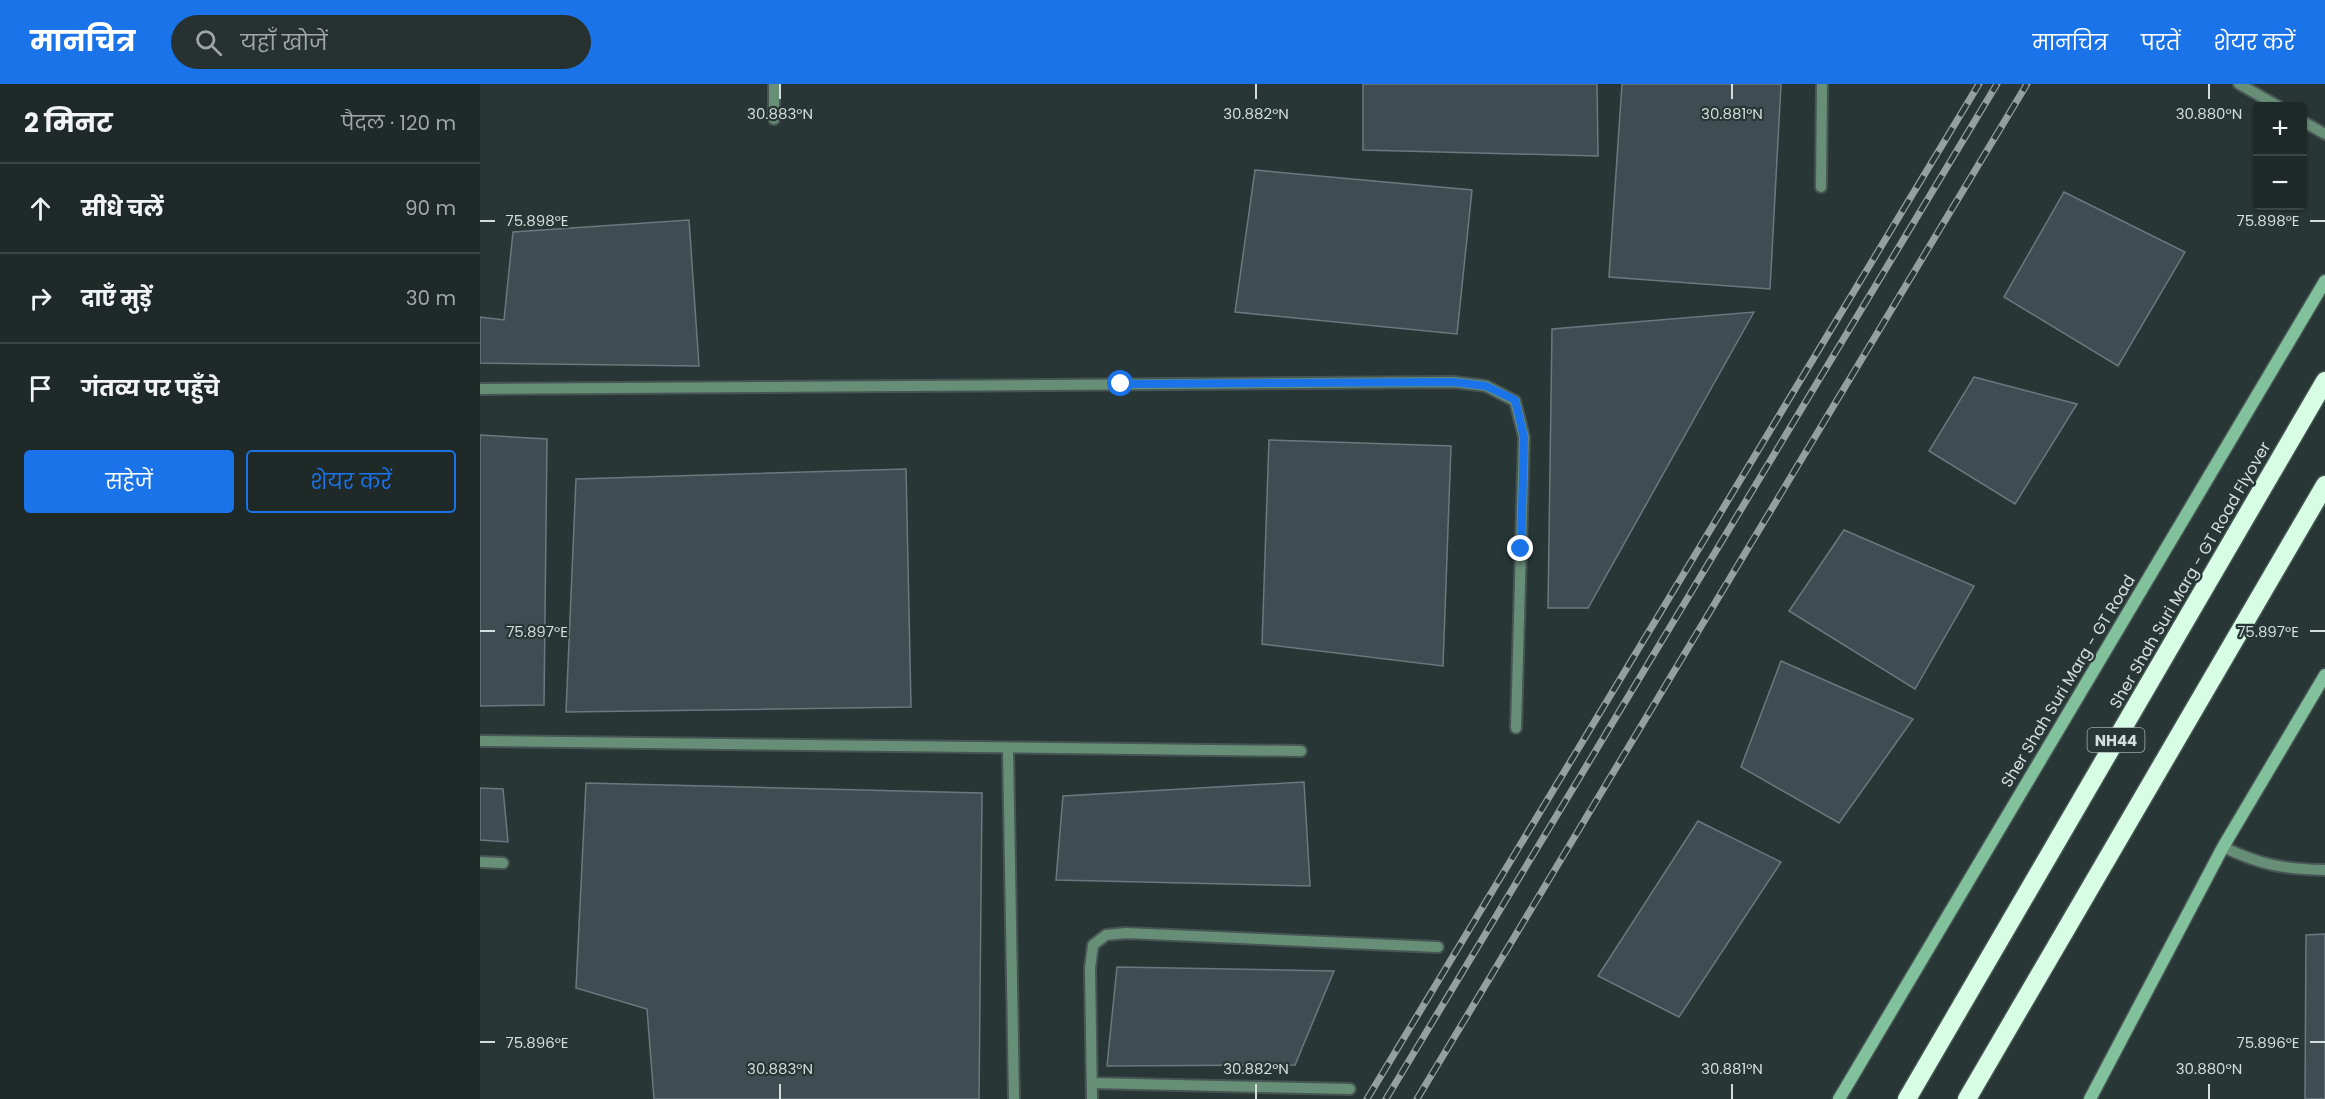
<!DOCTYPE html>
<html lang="hi">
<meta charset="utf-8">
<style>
:root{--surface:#1e2928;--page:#263130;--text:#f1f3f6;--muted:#a1a6a8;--line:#3c4545;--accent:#1a73e8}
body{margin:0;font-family:Poppins,"Noto Sans Devanagari",sans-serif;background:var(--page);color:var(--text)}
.controls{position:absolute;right:18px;top:18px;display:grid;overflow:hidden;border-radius:6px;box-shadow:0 2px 4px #0004}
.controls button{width:54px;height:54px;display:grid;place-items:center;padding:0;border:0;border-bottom:2px solid var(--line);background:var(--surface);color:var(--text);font:30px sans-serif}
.stop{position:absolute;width:18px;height:18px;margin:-14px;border:4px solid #1a73e8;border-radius:50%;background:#fff}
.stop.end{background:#1a73e8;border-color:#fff;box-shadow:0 2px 6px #0008}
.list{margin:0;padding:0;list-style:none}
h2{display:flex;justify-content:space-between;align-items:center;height:78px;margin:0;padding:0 24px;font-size:26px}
h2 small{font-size:20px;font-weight:400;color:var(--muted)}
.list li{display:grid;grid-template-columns:39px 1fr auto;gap:18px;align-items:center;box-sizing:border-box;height:90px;padding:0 24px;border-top:2px solid var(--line)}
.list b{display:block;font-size:22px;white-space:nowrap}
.list em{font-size:20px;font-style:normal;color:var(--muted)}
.actions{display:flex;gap:12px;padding:18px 24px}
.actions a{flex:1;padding:14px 0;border:2px solid var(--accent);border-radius:6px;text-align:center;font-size:21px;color:var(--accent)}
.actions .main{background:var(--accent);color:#fff}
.icon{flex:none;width:33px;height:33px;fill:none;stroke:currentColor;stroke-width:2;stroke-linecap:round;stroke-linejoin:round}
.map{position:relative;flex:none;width:1845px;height:1015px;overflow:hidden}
header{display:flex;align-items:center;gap:36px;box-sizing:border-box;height:84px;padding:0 30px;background:var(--accent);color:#fff}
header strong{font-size:28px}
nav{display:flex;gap:33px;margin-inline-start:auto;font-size:21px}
.search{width:420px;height:54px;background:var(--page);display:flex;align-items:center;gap:15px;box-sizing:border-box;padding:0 21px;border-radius:33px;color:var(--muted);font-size:22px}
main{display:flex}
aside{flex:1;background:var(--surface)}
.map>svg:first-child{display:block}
</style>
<header>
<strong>मानचित्र</strong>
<div class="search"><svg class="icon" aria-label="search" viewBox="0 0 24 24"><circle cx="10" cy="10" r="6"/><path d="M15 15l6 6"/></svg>यहाँ खोजें</div>
<nav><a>मानचित्र</a><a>परतें</a><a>शेयर करें</a></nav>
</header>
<main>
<aside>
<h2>2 मिनट<small>पैदल · 120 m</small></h2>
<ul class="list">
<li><svg class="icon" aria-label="ahead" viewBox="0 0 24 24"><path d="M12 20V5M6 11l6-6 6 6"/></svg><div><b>सीधे चलें</b></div><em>90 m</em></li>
<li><svg class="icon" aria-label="right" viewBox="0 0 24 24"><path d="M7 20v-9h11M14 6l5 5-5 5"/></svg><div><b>दाएँ मुड़ें</b></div><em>30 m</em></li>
<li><svg class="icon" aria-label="arrive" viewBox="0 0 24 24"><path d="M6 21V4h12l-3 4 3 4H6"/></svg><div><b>गंतव्य पर पहुँचे</b></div></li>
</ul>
<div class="actions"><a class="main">सहेजें</a><a>शेयर करें</a></div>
</aside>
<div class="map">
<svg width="1845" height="1015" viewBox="0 0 1845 1015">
<rect width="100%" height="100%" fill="#283736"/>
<g fill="#3f4d52" stroke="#6a797f" stroke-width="1.5">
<path d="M883,0h234l1,72 -235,-6z"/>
<path d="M1142,0h159l-11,205 -161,-12z"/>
<path d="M775,86l217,20 -15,144 -222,-22z"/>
<path d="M1584,108l121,60 -67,114 -114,-69z"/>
<path d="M209,136l10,146 -219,-3v-46l24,3 9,-88z"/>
<path d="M1274,228l-166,296h-40l4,-279z"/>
<path d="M1494,293l103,27 -62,100 -86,-53z"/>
<path d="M0,351l67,4 -3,266 -64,1z"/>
<path d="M789,356l182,6 -8,220 -181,-22z"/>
<path d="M426,385l5,238 -345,5 10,-233z"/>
<path d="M1364,446l130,56 -59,103 -126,-78z"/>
<path d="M1301,577l132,58 -74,104 -98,-56z"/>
<path d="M824,698l6,104 -254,-6 7,-84z"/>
<path d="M106,699l396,10 -3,306h-325l-7,-90 -71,-21z"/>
<path d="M0,704l23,1 5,53 -28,-2z"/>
<path d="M1218,737l83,41 -102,155 -81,-41z"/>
<path d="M1845,850v165h-20l1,-164z"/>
<path d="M637,883l217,4 -39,94 -188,1z"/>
</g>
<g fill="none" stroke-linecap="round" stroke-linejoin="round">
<g stroke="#475554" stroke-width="14">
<g id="lane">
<path d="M294,0v35"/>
<path d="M1759,0l39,22"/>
<path d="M1822,37l23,13"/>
<path d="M1341,103l1,-103"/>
<path d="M0,305l974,-7 32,4 29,15 9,36 -8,291"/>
<path d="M0,657l821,10"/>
<path d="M528,665l6,350"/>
<path d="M1743,763c38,18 60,22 102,23"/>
<path d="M0,778l23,1"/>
<path d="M612,999l258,6"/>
<path d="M612,1015l-2,-131 3,-23 13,-10 20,-2 312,14"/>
</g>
</g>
<g stroke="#475554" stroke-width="15">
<g id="secondary">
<path d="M1359,1015l486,-818"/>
<path d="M1610,1015l133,-252 102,-172"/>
</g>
</g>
<g stroke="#475554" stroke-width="21">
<g id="highway">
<path d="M1427,1015l418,-718"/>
<path d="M1487,1015l358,-614"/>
</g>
</g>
<use href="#lane" stroke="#678e76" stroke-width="10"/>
<use href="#secondary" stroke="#81c19b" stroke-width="12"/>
<use href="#highway" stroke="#d7fde5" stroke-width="18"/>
<g stroke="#949f9f" stroke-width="7">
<g id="rail">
<path d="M887,1015l612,-1015"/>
<path d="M906,1015l611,-1015"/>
<path d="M937,1015l610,-1015"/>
</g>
</g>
<use href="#rail" stroke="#283736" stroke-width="4.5" stroke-dasharray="14" stroke-linecap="butt"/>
</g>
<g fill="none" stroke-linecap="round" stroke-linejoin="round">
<path stroke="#1a73e8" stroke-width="8" d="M641,300l333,-2 32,4 29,14 9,37 -3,112"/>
</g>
<path fill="none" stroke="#d4dddd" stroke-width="2" d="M300,0v15M776,0v15M1252,0v15M1729,0v15M0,137h15M1830,137h15M0,547h15M1830,547h15M0,958h15M1830,958h15M300,1000v15M776,1000v15M1252,1000v15M1729,1000v15"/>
<g text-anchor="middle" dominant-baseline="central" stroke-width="4.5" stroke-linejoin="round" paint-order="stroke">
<rect fill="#283736" stroke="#a0abab" stroke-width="1.5" x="1607.5" y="644" width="57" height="24" rx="4.5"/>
<g font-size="15" font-weight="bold" fill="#d4dddd">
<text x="1636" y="656">NH44</text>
</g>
<g font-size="16" fill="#d4dddd" stroke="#283736">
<text transform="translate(1710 491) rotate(-60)">Sher Shah Suri Marg - GT Road Flyover</text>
<text transform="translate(1588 597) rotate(-59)">Sher Shah Suri Marg - GT Road</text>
</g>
</g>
<g font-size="15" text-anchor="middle" fill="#d4dddd" stroke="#283736" stroke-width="4.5" stroke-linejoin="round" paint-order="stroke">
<text x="300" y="35">30.883°N</text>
<text x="776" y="35">30.882°N</text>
<text x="1252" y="35">30.881°N</text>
<text x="1729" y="35">30.880°N</text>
<text x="1788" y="142">75.898°E</text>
<text x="57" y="142">75.898°E</text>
<text x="1788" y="553">75.897°E</text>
<text x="57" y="553">75.897°E</text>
<text x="1788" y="964">75.896°E</text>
<text x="57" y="964">75.896°E</text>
<text x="300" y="990">30.883°N</text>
<text x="776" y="990">30.882°N</text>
<text x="1252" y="990">30.881°N</text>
<text x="1729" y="990">30.880°N</text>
</g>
</svg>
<div class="controls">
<button>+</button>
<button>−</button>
</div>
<div class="stop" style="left:641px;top:300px"></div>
<div class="stop end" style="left:1041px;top:465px"></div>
</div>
</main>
